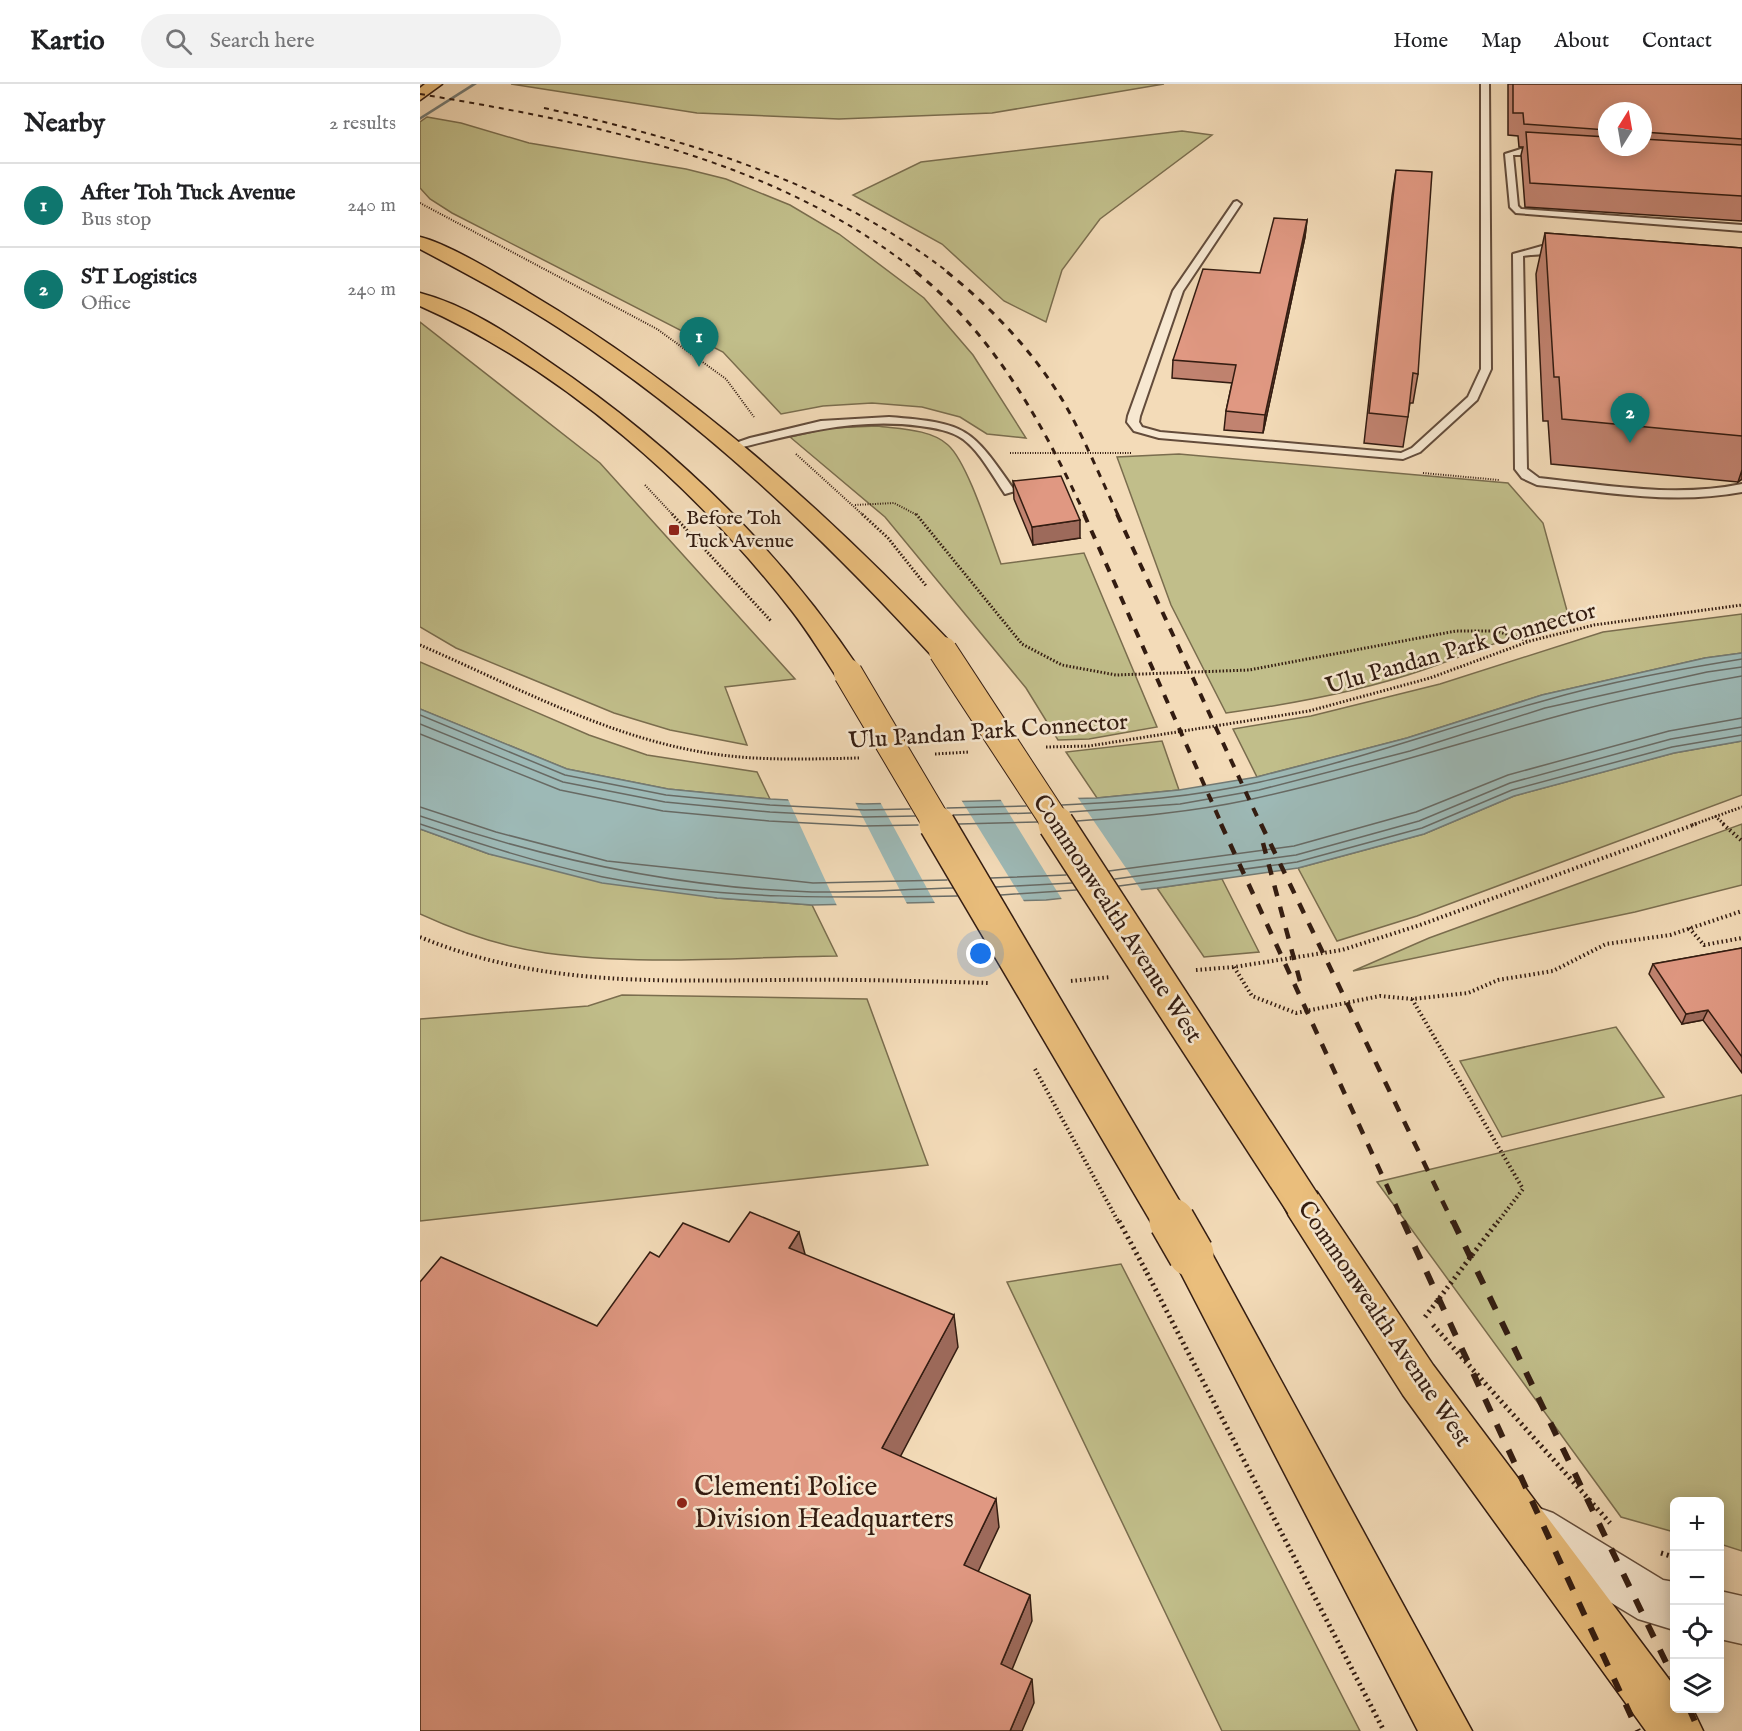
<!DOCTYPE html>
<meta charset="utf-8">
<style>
:root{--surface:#fff;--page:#f2f2f2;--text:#202124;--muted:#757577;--line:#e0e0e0;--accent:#0f766e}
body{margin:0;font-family:"IM FELL English",serif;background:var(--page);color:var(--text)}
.controls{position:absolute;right:18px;bottom:18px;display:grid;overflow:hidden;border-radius:9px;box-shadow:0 3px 15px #0003}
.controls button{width:54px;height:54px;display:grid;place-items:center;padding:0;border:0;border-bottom:2px solid var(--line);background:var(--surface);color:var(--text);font:30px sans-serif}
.compass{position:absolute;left:1178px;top:18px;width:54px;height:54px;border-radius:50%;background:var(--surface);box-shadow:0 3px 15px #0003;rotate:11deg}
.you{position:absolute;left:561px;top:870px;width:21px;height:21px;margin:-15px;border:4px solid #fff;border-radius:50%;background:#1a73e8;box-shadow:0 0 0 9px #1a73e833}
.badge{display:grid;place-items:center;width:39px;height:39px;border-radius:50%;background:var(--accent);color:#fff;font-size:20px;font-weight:700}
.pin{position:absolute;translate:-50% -50px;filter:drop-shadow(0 2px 3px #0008)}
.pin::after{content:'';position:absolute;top:32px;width:21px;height:18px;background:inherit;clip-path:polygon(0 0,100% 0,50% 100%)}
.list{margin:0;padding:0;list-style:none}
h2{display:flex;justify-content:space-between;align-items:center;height:78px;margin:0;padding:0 24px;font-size:26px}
h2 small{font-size:20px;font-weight:400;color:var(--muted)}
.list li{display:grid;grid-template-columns:39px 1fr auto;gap:18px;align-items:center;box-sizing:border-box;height:84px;padding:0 24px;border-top:2px solid var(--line)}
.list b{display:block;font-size:22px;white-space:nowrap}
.list p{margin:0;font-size:20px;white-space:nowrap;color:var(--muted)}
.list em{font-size:20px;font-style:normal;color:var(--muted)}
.icon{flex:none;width:33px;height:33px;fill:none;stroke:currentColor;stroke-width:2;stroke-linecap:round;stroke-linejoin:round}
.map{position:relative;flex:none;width:1322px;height:1647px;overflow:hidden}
header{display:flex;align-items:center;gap:36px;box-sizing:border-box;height:84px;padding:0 30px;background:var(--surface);border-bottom:2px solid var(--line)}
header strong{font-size:28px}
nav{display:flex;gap:33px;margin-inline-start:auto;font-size:21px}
.search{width:420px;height:54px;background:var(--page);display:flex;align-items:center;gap:15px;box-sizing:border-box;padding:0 21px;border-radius:33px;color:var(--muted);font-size:22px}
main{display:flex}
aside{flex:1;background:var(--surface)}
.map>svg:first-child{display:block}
</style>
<header>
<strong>Kartio</strong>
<div class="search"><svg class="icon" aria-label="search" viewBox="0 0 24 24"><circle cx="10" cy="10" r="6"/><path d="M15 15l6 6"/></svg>Search here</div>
<nav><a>Home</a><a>Map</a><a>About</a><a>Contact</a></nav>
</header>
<main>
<aside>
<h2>Nearby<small>2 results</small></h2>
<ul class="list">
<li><span class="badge">1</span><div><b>After Toh Tuck Avenue</b><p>Bus stop</p></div><em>240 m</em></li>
<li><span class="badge">2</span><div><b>ST Logistics</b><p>Office</p></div><em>240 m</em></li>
</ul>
</aside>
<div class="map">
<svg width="1322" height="1647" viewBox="0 0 1322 1647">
<rect width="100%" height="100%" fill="#f3dbb8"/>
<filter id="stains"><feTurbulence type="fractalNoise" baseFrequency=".00333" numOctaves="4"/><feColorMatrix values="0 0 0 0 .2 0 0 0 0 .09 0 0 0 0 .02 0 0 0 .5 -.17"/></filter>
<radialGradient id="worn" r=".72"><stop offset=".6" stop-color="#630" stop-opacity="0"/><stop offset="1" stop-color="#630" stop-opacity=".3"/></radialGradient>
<g fill="#c1be8a" stroke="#7a6d4e" stroke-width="1.5">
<path d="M91,0h653l-172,29 -153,6 -142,-6z"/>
<path d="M7,33l34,6 68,20 157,26 40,10 64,26 49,29 85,64 49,57 53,83 -39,-4 -27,-17 -38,-10 -50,-4 -49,3 -42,8 -58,-62 -271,-139 -22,-14 -10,-11v-66z"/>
<path d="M762,47l30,4 -112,84 -38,51 -16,52 -42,-21 -62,-57 -89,-49 68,-33z"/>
<path d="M0,238l180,141 195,216 -70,8 22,58 -77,-15 -56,-17 -158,-65 -36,-21z"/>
<path d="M457,342c22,3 54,3 71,19 20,18 42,90 53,119l83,-11 73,174 -68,12 -31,1 -32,-52 -141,-171 -95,-80 40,-9z"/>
<path d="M759,370l329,29 35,40 26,95c-50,15 -97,35 -146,52 -64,22 -131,34 -197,43l-55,-108 -54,-148z"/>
<path d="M1322,530v39l-37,5 -163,37 -135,43 -150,39 -24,-48 78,-13 129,-32 163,-52z"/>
<path d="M0,578l169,73 58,20 110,17 13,27 -102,-10 -101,-20 -147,-60z"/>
<path d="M742,657l17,49 -82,8 -31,-46z"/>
<path d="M1322,657v54l-325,121 -80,25 -39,-73 126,-34 90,-38 160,-43z"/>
<path d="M1322,740v61l-107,27 -282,59 76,-33z"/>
<path d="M0,745l69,25 228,44 95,7 25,51c-96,1 -196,10 -291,-3 -43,-6 -87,-21 -126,-39z"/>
<path d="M802,795l37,73 -55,5 -47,-69z"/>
<path d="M202,911l245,4 61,166 -508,56v-202l168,-13z"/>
<path d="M1196,943l48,70 -162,40 -42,-76z"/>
<path d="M1322,1011v456l-22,-7v-42h-46v30l-53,-15 -244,-335z"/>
<path d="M701,1180l239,467h-138l-215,-449z"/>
</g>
<path fill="#9db9b6" stroke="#737a74" stroke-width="1.5" d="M1322,569v88l-68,12 -160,43 -90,38 -126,34 -141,20 -111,12 -234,5 -95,-7 -115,-15 -113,-29 -69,-25v-120l147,60 101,20 102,10 94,5 233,-6 82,-8 78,-13 150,-39 135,-43 163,-37z"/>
<g fill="#f3dbb8">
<path d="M656,711l67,98 -80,8 -64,-104z"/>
<path d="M367,713l67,3 54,106 -70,2z"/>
<path d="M540,714l65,105 -89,2 -57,-105z"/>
</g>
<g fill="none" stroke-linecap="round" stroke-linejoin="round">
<g stroke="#686a64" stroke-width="1.5">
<path d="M0,631l145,60 101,20 104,10 94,5 46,-1"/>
<path d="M0,640l143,58 102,20 105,10 94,5 51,-1"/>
<path d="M0,650l140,56 103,21 106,10 95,5 54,-1"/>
<path d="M642,721c66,-3 133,-8 198,-23 96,-21 188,-55 283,-81 65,-19 132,-31 199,-42"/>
<path d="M0,723l76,25 111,29 206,22 134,-3"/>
<path d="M527,724l79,-2"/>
<path d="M650,728l110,-8 79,-14 151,-39 135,-43 162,-36 35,-5"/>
<path d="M534,731l77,-2"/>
<path d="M0,732c126,43 258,72 392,76 47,1 94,-3 141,-4"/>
<path d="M657,737c57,-4 115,-9 171,-21 110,-24 217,-59 325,-88 56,-15 112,-26 169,-36"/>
<path d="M0,740c60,20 121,40 183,53 117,23 236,21 354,19"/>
<path d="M539,740l78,-2"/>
<path d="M689,787l185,-25 122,-34 92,-37 161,-44 73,-13"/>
<path d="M571,794l75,-3"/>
<path d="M695,795l181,-24 123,-34 91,-38 161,-44 71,-12"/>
<path d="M699,802l178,-24 125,-34 90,-38 160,-43 70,-12"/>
<path d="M576,803l76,-4"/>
<path d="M581,811l75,-5"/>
</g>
<path fill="#737a74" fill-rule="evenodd" d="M52,0h5l-57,36v-3z"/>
<g stroke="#634c3b" stroke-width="4">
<g id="service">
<path d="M1061,0h8l2,285 -14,31 -57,52 -17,7 -244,-21 -25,-7 -7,-9 1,-6 45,-125 61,-89 3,-1 4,3 -58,87 -43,125 -1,6 3,5 18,5 241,21 11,-5 56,-51 13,-28z"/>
<path d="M1101,65l28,4 -4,2h-32l5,51 3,3 221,16v6l-226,-18 -6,-6 -5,-53z"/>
<path d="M1122,162l26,5c-4,3 -35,3 -45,5l4,213 12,9c68,7 135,20 203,6v8c-69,13 -136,0 -205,-7l-15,-7 -7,-9 -2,-215z"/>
<path d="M469,333c79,6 82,11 126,74l-10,3c-13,-19 -24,-41 -42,-55 -13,-9 -29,-11 -43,-13 -66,-9 -127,9 -190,24l-6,-3 26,-9 71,-17z"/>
</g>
</g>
<g stroke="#634c3b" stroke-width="3">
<g id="minor">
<path d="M1116,1423l17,6 110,67 11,2v48l-36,-11 -119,-72 -6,-17 6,-17z"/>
<path d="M1300,1507l22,5v48l-22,-5z"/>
</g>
</g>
<g stroke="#331c11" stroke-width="3">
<g id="primary">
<path d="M5,0h17l-22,16v-12z"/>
<path d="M0,153c29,7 81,39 109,56 160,95 296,217 424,352l4,6 -4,6 -10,2 -10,-2c-113,-123 -234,-239 -374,-329 -45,-29 -92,-54 -139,-79z"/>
<path d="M0,209c46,12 89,41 128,68 124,84 231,187 314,312l-4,6 -10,2 -10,-2c-15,-23 -29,-46 -46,-68 -95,-122 -229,-242 -372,-305z"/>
<path d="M883,1103l14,5 116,173 241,321v22h18l11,23h-57l-243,-336 -114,-179 -6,-12 6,-12z"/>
<path d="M771,1152l14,5 267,490h-54l-247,-477 6,-13z"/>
</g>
</g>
<g stroke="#331c11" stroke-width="2" stroke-dasharray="1 1.5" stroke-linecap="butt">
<path d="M0,119l237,126 69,50 28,38"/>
<path d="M590,369h122"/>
<path d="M376,370l67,61"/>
<path d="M1003,389l76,7"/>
<path d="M225,401l28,30"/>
<path d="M435,421l39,-2 23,12"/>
</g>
<g stroke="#331c11" stroke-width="3" stroke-dasharray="1.5 2" stroke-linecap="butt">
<path d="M252,430l99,107"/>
<path d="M442,430l26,24 39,49"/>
<path d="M496,430l106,130 40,21 54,10 133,-5 207,-39h40l33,10"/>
<path d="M0,561c95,41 190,94 294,109 48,7 96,5 145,4"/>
<path d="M626,663l43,-1 220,-35 121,-33 100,-37 64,-16 148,-20"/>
<path d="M515,670l34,-2"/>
<path d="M1295,732l10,9"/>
<path d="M1272,741l50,-18"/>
</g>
<g stroke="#331c11" stroke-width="4" stroke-dasharray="1.5 3" stroke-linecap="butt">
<path d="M1303,740l19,17"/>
<path d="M1269,844l15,17 38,-7"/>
<path d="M0,853c119,49 232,44 359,43 69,-1 139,1 209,3"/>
<path d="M814,883l18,29 44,17 84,-17 32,3 56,-6 30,-13 55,-9 53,-27 64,-9 72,-24"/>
<path d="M776,886l38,-3 108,-17 78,-25 276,-101"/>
<path d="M651,897l40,-4"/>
<path d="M992,915l111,190 -26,34"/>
</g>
<g stroke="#331c11" stroke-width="5" stroke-dasharray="2 4" stroke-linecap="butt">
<path d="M727,1189l237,458"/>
<path d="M1005,1233l73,-96"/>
<path d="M1013,1241l177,198"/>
<path d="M1241,1469l13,4"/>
</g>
<use href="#service" fill="#f7e8d1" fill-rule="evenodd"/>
<use href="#minor" fill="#f7e8d1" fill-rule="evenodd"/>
<use href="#primary" fill="#eabe7c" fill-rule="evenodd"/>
<g stroke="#331c11" stroke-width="2" stroke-dasharray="5 5" stroke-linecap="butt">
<path d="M0,10c174,29 357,66 498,179"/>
<path d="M124,24c141,31 290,75 405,165"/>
</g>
<g stroke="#331c11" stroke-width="3" stroke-dasharray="7 7" stroke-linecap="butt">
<path d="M496,188c79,64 127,152 169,243"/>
<path d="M527,188c49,39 97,91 126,147 16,31 30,64 45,96"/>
</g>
<g stroke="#331c11" stroke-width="4" stroke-dasharray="9 9" stroke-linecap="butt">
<path d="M664,430l138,311"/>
<path d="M697,430l144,311"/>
</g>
<g stroke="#331c11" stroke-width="4.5" stroke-dasharray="11 11" stroke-linecap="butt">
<path d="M801,740l183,399"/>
<path d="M841,740l192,399"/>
<path d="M843,759l38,142"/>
</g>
<g stroke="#331c11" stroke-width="6" stroke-dasharray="14 14" stroke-linecap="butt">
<path d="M983,1137l235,510"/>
<path d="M1033,1137l221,458"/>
<path d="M1269,1624l10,23"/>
</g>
<g stroke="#331c11" stroke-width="30" stroke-linecap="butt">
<g id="primary-bridge-far2">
<path d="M523,567l114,174"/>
<path d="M428,589l90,152"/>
</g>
</g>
<g stroke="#331c11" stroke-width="38" stroke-linecap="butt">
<g id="primary-bridge-far1">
<path d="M517,740l235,399"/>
<path d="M636,740l247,380"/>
</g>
</g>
<g stroke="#331c11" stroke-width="48" stroke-linecap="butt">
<path id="primary-bridge" d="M752,1137l19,33"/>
</g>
<path stroke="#331c11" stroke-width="4" stroke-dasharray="1.5 3" stroke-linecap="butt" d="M615,985l84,154"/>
<path stroke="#331c11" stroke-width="5" stroke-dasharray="2 4" stroke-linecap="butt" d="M699,1137l28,52"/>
<use href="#primary-bridge-far2" stroke="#eabe7c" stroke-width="28"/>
<use href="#primary-bridge-far1" stroke="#eabe7c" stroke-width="35"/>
<use href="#primary-bridge" stroke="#eabe7c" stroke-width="45"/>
</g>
<g fill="#c18370" stroke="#331c11" stroke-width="1.5" fill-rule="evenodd">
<path d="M1088,0h234v137l-217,-14 -4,-52 2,-8h-4l-1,-11 -10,-1zM1187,27h36v36h-36z"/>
<path d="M976,86l22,204 -5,29h-3l-7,44 -39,-4 28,-247z"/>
<path d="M887,136l-2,17 -42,196 -39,-3 2,-19 6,-28 -60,-5 1,-18 87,-87z"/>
<path d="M1125,149l197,15v231l-4,3 -187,-18 -3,-43h-5l-7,-147z"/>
<path d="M593,397l67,57 -47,7 -19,-46z"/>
<path d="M1322,864v125l-39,-53 -21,4 -33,-50 4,-10z"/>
</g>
<g fill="#9d6a5b" stroke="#331c11" stroke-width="1.5">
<path d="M887,136l-2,17 -42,196 2,-18z"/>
<path d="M1322,386v9l-4,3z"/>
<path d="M660,436v18l-47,7 -1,-18z"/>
<path d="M1288,926l-5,10 -21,4 4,-10z"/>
<path d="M379,1148l9,33 -19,-17z"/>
<path d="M534,1231l4,32 -69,131 -7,-30z"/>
<path d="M576,1415l3,28 -30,64 -5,-26z"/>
<path d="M610,1511l2,26 -28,68 -3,-25z"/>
<path d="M612,1595l2,24 -12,28h-12z"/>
</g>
<g fill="#e09882" stroke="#331c11" stroke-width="1.5">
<path d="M1093,0h229v55l-99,-7v-21h-36v19l-83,-6 -1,-11h-10z"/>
<path d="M1106,48l81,5v10h36v-8l99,6v51l-212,-13z"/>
<path d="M976,86l36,2 -14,202 -5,-1 -5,44 -39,-4z"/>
<path d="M854,134l33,2 -42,195 -39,-4 10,-46 -63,-5 30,-91 57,4z"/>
<path d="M1125,149l197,15v188l-180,-17 -3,-42h-5z"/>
<path d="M641,392l19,44 -48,7 -19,-46z"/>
<path d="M1322,864v109l-34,-47 -22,4 -33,-50z"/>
<path d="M330,1128l49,20 -10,16 165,67 -72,133 114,51 -32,66 66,30 -29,69 31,15 -22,52h-590v-449l21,-25 156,69 53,-74 9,5 24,-34 46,19z"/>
</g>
<g fill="#8f2418" stroke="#f7e8d1" stroke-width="2">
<rect x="248" y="440" width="12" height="12" rx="3"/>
<circle cx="262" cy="1419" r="6"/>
</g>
<g text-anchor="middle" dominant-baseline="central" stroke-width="5" stroke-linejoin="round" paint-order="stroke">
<g font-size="20" fill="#331c11" stroke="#f7e8d1" text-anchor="start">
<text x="266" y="434">Before Toh<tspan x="266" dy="23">Tuck Avenue</tspan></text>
</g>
<g font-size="24" fill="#331c11" stroke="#f7e8d1">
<text transform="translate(1041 565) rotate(-16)">Ulu Pandan Park Connector</text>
<text transform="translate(568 648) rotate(-4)">Ulu Pandan Park Connector</text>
<text transform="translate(697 835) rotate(57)">Commonwealth Avenue West</text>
<text transform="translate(964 1240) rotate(56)">Commonwealth Avenue West</text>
</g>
<g font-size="28" fill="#331c11" stroke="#f7e8d1" text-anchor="start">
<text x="274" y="1403">Clementi Police<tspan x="274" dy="32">Division Headquarters</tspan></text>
</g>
</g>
<rect width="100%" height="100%" filter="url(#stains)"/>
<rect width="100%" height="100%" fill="url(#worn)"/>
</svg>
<div class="controls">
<button>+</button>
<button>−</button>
<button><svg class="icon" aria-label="locate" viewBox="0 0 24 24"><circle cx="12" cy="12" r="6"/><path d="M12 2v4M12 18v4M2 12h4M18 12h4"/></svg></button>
<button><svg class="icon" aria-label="layers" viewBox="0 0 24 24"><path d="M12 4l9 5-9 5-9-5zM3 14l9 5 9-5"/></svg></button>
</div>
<svg class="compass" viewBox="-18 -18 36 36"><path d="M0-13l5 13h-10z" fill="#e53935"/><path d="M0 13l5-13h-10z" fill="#757577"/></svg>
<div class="you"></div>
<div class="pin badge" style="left:279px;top:283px">1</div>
<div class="pin badge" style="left:1210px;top:359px">2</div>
</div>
</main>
